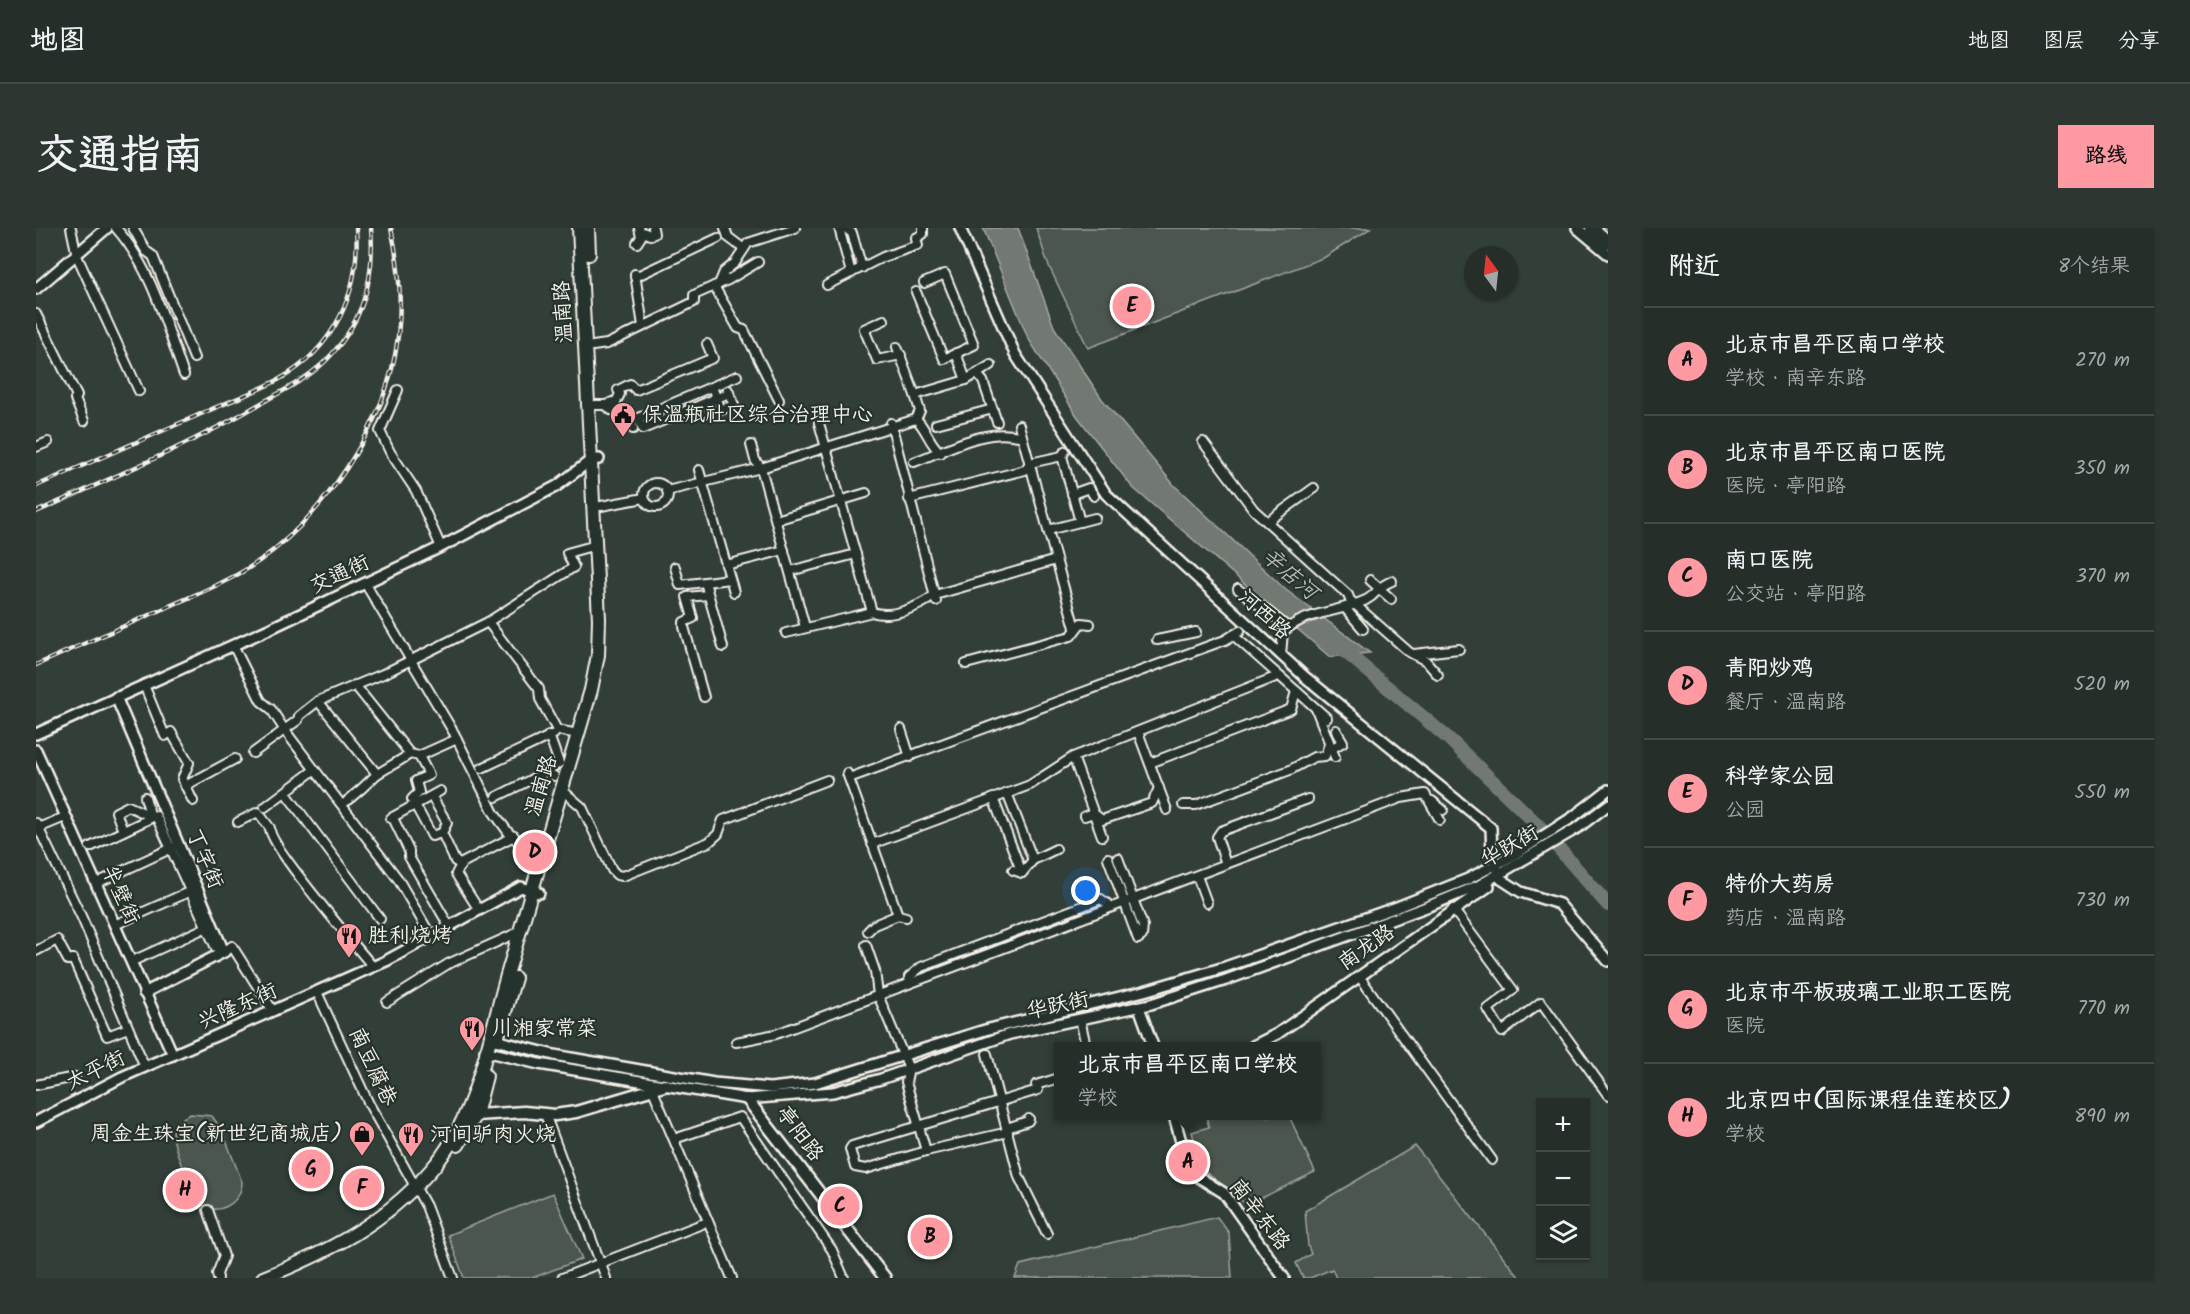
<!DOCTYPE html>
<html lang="zh">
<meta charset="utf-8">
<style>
:root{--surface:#262e2a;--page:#2e3632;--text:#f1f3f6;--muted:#a4a8a8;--line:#424a47;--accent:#ff9aa2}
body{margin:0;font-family:Kalam,"LXGW WenKai TC",sans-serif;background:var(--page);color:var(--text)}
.controls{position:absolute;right:18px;bottom:18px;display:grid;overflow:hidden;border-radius:0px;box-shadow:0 2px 4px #0004}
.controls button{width:54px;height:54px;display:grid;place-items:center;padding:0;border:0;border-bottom:2px solid var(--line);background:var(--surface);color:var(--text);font:30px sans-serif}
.compass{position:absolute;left:1428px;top:18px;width:54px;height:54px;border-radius:50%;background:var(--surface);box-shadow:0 2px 4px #0004;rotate:345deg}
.you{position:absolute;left:1050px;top:663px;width:21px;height:21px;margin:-15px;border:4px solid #fff;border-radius:50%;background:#1a73e8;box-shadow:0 0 0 9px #1a73e833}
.badge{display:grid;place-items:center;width:39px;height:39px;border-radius:50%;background:var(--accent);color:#111;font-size:20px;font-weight:700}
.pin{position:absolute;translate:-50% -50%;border:3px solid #fff;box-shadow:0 2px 6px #0006}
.popup{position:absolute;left:1018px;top:814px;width:267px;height:78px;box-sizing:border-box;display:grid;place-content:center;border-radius:0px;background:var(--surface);filter:drop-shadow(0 2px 4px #0005);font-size:20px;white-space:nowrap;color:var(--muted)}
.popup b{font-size:22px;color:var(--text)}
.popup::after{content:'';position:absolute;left:50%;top:100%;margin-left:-12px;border:12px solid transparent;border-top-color:var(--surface)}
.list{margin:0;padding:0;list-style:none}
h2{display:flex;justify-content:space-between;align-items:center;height:78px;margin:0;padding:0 24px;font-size:26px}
h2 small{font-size:20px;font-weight:400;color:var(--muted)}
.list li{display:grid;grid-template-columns:39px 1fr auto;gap:18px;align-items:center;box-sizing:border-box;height:108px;padding:0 24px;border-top:2px solid var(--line)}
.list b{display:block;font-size:22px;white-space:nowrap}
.list p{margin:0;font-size:20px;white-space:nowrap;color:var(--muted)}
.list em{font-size:20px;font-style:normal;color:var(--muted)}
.icon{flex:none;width:33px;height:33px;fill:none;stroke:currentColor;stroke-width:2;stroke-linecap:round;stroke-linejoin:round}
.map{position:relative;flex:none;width:1572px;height:1050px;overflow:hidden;border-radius:0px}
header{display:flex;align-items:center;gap:36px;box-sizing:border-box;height:84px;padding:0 30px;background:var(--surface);border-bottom:2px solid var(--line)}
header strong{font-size:28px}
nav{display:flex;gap:33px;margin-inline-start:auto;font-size:21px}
.intro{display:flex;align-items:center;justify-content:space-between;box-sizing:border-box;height:144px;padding:0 36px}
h1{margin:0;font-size:42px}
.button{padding:15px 27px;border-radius:0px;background:var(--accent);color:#111;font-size:21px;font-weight:700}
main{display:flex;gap:36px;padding:0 36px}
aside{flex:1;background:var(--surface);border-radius:0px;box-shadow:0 2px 4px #0004}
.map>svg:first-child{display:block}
</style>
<header>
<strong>地图</strong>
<nav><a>地图</a><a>图层</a><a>分享</a></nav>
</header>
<div class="intro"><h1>交通指南</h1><a class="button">路线</a></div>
<main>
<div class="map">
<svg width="1572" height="1050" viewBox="0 0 1572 1050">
<rect width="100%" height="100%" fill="#323e38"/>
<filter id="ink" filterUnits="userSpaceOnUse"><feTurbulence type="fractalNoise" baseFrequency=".0167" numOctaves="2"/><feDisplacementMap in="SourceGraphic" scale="12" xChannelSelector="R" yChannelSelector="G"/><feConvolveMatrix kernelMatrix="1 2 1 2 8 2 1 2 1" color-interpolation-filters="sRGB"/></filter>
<g filter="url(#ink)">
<g fill="#4c564f" stroke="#a0a49c" stroke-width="1.5">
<path d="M1000,0h335l-46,29 -237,91 -40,-84z"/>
<path d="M155,886l21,2 10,14 20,52c0,21 -26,37 -43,20 -8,-8 -27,-59 -26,-69 1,-10 10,-16 18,-19z"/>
<path d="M1170,888h83l26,56 -68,33 -45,-36 -10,-37 17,-5z"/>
<path d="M1379,918l105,132h-184l-4,-9 -22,9h-7l-7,-15 15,-9 -3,-8 -3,-35z"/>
<path d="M517,965l29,66 -50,19h-68l-16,-43z"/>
<path d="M1181,989l12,16 3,45h-217l5,-13z"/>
</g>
<path fill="#727972" stroke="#a6a9a1" stroke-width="1.5" d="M947,0h35l36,99 48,72 72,86 112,105 84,63 -40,4 -198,-170 -55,-71 -49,-78z"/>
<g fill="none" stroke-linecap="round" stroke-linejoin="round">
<path stroke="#727972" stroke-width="14" d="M1299,415l114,96 93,90 66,76"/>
<g stroke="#f4f1e8" stroke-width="12">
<g id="minor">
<path d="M35,0l6,28 62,135"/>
<path d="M80,0c36,41 50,97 68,147"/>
<path d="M97,0l13,23 7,5 41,102"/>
<path d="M689,0l3,9 16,12"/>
<path d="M803,0l12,45"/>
<path d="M809,0l7,5 10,35"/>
<path d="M604,3l10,4 4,-1 -1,-6"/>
<path d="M601,15l4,-6 -2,-9"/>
<path d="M599,46l8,52"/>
<path d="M599,49l83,-39"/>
<path d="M683,56l5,-12 11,-9 13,-20 47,-15"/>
<path d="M791,57l56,-28 35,-12 -2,-7 7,-4v-6"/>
<path d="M678,58l24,42 6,2 35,70"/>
<path d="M880,64l28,67 30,-14 -29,-71 -21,9"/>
<path d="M0,86l41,82 -2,3 9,22"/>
<path d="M848,92l-20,9 13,31 24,-5"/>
<path d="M557,118l14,-2 87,-42v-7l34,-15 30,-18"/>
<path d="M861,119l18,48"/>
<path d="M920,125l10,27"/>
<path d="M941,146l6,7 14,41"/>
<path d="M676,159l9,23 13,-5 -6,-15"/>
<path d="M362,162l-18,41 10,21 26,39 25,56"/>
<path d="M579,176l5,-10 -2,-4 12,-6 6,6 77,-32 -6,-14"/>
<path d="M560,177h10l6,-3 4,5 -5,3 -5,-5"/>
<path d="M580,179l15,11h7l99,-42"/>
<path d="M595,190l2,11"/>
<path d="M602,190l5,11 86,-36"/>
<path d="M880,191l4,-8 -5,-16 51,-15 25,-15"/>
<path d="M783,195l53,189"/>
<path d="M855,195l45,178"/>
<path d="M900,196l57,-15"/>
<path d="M983,197l56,203"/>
<path d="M1167,214l51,68 94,85 2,5 59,52 17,9 12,14"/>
<path d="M715,217l4,15 6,8 44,159"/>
<path d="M0,219l12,-5"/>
<path d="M1029,223l-3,5 18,66"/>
<path d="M878,234c33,-12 73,-36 108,-25"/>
<path d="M663,242l35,122"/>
<circle cx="620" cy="267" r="12"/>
<path d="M631,263l94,-23 155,-49c11,10 13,25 25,34"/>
<path d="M1036,266l17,-6 5,8"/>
<path d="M873,271l116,-29 5,-7 32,-7"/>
<path d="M565,278l43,-8"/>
<path d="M740,292l90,-27"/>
<path d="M1231,294l47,-34"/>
<path d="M1012,302l47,-12"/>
<path d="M690,337l58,-15"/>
<path d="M639,339l5,18 50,-6"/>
<path d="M754,343l66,-17"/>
<path d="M1334,352l21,19"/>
<path d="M669,354l18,65"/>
<path d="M329,355l89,150 40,80 14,19 32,30"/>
<path d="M1202,361l50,38"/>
<path d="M1309,380l18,21"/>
<path d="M452,394l51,67 1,10 17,31 21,4"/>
<path d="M750,405l86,-21c19,7 47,-5 63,-17l121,-35"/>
<path d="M1197,407l94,83"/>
<path d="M1121,412l39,-8"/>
<path d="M197,417l28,56 10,8 15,23 112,147 33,57"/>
<path d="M1378,426l45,-5"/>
<path d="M1245,427l2,-23c23,-21 55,-19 83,-32 12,-6 10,-13 26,-19"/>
<path d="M930,436l105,-28 10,-13 9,1"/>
<path d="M108,457l21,51 6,-4 18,31 -7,16 11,22"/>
<path d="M319,457l55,69"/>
<path d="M668,469l-20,-70v-5l9,-4 -6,-21 21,-2"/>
<path d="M282,473l59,73"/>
<path d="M1280,481l19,48"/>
<path d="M865,501l9,28"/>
<path d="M1102,504l29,78"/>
<path d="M1295,521l12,-7 -7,-12"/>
<path d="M217,525l45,-33 1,-4 19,-15 65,-27 105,-52 86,-55 -7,-14 29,-8"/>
<path d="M383,528l10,19 -13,6 3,11 -7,7 20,37 10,-3"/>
<path d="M1037,529l29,79"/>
<path d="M1114,535l141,-54 5,-18"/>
<path d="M446,540l72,-34"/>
<path d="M510,544l8,4"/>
<path d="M811,545l51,142"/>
<path d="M813,550l376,-138 15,-9"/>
<path d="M149,558l50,-27"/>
<path d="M249,564l95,127"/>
<path d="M971,565l26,67"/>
<path d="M532,567l14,12 30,63 5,5 6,1 86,-34 9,-8 5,-14 104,-40"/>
<path d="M109,569l5,17"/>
<path d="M396,569l15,26 -5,10 13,28 6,4"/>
<path d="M460,569l50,-25 13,-9 -10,-28"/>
<path d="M957,570l29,75"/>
<path d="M311,573c10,-8 20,-17 29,-26 4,-3 27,-16 34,-21l9,2 38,-17"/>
<path d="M1396,573l11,9"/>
<path d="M1147,577h13l94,-35 24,-13 11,-1 4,-12"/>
<path d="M229,579l49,-37"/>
<path d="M1049,588l8,-3 9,7 50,-17 7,-15"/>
<path d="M355,590l49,-27"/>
<path d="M357,590l16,33v6l40,69"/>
<path d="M202,594l20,-10 12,16c-2,17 87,119 103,139"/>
<path d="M0,595l46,95 63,149"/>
<path d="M0,601l29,-12"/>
<path d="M87,603l-7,-19 12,-6 25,11 3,-1 60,132"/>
<path d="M836,616l158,-59 43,-28 205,-81"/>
<path d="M54,619l63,-30"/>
<path d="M1072,630l30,81 4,-3 1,-10 -25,-68"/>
<path d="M1190,636l-9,-27 4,-6 87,-32"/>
<path d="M977,642l9,3 11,-13 23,-11"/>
<path d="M1161,648l10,27"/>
<path d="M65,653l71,-33"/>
<path d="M1417,681l60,81 -25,19 14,23 39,-30 67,93"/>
<path d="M443,682l-23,-36 6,-11 52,-27"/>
<path d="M83,695l72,-32"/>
<path d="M832,703l6,-6 24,-10 8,2"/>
<path d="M830,717l9,26 3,24 31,74 -3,13 20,69"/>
<path d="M0,723l21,-11 11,20 5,-1 34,77 21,-8"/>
<path d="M188,724l8,-6 41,65"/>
<path d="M101,731l70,-32"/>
<path d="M1323,748l133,184"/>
<path d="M874,755l-1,-6 12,-10 180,-68 11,8"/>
<path d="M281,764l52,112 57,102 27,72"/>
<path d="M351,774l61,-38 71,-32"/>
<path d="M1044,791l6,27"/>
<path d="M700,814l40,-8 625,-236 24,-4 15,26"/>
<path d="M951,826l32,123 28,57"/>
<path d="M0,857l39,-8"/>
<path d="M1000,857l23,-7"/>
<path d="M616,860l80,190"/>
<path d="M509,886l61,164"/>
<path d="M971,900l21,-7 1,-2"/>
<path d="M972,904l-82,19 -60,18 -11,-2 -5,-18 2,-3 186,-56"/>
<path d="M638,911l66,-22 92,133 12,28"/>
<path d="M172,982l16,46 -7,18 1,4"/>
<path d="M526,1050l140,-54"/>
</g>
</g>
<g stroke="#f4f1e8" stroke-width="14">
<g id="tertiary">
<path d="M924,0l55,126 91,140 199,183 186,151 1,27 9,24 20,13 38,12 49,57"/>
<path d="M1541,0l31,26"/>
<path d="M0,61l71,-61"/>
<path d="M80,469l108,255 -80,41"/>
<path d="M0,506l233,-105 172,-82 116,-61 34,-26 8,-1"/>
<path d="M0,522l137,305"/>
<path d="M1103,779l14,39"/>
<path d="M455,811l63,16 160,28 56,5 45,-5 170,-53 159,-39 81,-24 172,-60 71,-28 44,-23 61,-39 35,-27"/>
<path d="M1217,818l24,-12 212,-148"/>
<path d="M449,823l54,13 208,35 86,-7 48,-13 129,-45 141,-30 75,-24 203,-74 49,-20 21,-12 80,-47 29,-22"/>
<path d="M1138,888l15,55 35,22 60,85"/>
<path d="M0,894l86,-45 264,-116 135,-74 18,6"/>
</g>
</g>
<g stroke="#f4f1e8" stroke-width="15">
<g id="secondary">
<path d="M711,871l138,179"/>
<path d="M433,884l7,3 48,-3 31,3 21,-3 91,-27"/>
</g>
</g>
<g stroke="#f4f1e8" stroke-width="16">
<g id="primary">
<path d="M552,0l1,26"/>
<path d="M1556,0l16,14"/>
<path d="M461,811l18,-61"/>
<path d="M422,917l18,-30 10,-39"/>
<path d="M227,1050c64,-25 121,-55 167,-107 49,-55 59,-137 80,-206 27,-92 54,-183 81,-275l7,-35 1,-36 -20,-391"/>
</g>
</g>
<use href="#minor" stroke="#26332d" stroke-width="8"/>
<use href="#tertiary" stroke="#26332d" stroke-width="9"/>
<use href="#secondary" stroke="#26332d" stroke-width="10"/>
<use href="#primary" stroke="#26332d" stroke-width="12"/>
<g stroke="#f4f1e8" stroke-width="4.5">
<g id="rail">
<path d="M0,258c53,-23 106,-46 158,-69 28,-13 57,-23 84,-37 57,-31 83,-89 78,-152"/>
<path d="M0,284c78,-35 156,-68 229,-111 23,-13 49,-26 67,-47 32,-35 43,-79 39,-126"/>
<path d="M0,437c43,-19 86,-38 129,-57 27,-12 56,-23 82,-39 74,-46 141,-145 151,-233 4,-36 1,-73 -7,-108"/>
</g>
</g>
<use href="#rail" stroke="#26332d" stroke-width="2" stroke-dasharray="7" stroke-linecap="butt"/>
</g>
</g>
<defs>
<g id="civic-pin" transform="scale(1.35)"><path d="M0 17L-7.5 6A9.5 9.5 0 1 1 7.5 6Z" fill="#ff9aa2" stroke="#26332d"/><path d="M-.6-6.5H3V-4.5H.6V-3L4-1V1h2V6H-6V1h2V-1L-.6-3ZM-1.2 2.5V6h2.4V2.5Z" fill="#111"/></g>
<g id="restaurant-pin" transform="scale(1.35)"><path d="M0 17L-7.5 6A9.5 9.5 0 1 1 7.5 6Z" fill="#ff9aa2" stroke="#26332d"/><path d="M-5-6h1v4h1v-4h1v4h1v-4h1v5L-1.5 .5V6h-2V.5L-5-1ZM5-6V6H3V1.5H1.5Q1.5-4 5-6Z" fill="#111"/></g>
<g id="shop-pin" transform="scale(1.35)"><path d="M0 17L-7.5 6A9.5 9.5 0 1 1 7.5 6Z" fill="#ff9aa2" stroke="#26332d"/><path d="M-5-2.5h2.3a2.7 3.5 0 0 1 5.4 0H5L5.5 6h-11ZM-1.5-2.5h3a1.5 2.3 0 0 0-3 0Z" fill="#111"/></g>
</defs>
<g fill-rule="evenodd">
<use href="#civic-pin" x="587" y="187"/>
<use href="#restaurant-pin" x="313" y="708"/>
<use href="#restaurant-pin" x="436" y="801"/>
<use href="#shop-pin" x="326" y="906"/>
<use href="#restaurant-pin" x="375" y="907"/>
</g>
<g text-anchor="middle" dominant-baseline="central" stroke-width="4.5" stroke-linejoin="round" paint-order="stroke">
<g font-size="21" fill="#f4f1e8" stroke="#26332d">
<text transform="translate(528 84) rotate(-93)">温南路</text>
<text transform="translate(304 347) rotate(-25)">交通街</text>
<text transform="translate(1228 387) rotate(42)">河西路</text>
<text transform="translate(506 558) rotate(-73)">温南路</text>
<text transform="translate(1474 619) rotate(-30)">华跃街</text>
<text transform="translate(168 631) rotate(67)">丁字街</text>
<text transform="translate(84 667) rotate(66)">半壁街</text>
<text transform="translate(1331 720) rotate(-35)">南龙路</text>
<text transform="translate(1022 778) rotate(-12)">华跃街</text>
<text transform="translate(202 779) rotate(-24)">兴隆东街</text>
<text transform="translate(336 839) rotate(65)">南豆腐巷</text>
<text transform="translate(60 843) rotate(-26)">太平街</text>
<text transform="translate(763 906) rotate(53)">亭阳路</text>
<text transform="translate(1223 987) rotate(52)">南辛东路</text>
</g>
<g font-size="21" fill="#f4f1e8" stroke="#26332d" text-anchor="start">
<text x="606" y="187">保温瓶社区综合治理中心</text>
<text x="332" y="708">胜利烧烤</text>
<text x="456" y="801">川湘家常菜</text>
<text x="306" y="906" text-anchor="end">周金生珠宝(新世纪商城店)</text>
<text x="394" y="907">河间驴肉火烧</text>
</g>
<g font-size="22" font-style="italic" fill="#babbb3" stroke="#26332d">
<text transform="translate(1253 347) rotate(41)">辛店河</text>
</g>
</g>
</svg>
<div class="controls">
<button>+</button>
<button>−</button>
<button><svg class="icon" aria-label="layers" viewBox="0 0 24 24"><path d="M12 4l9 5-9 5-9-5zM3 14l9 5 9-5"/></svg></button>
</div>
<svg class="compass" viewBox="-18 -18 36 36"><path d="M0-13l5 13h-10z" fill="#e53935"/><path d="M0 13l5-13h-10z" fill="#a4a8a8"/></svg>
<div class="you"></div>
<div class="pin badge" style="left:1152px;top:934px">A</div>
<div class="popup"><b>北京市昌平区南口学校</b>学校</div>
<div class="pin badge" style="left:894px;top:1009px">B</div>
<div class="pin badge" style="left:804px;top:978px">C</div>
<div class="pin badge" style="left:499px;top:624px">D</div>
<div class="pin badge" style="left:1096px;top:78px">E</div>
<div class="pin badge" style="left:326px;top:960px">F</div>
<div class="pin badge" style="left:275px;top:941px">G</div>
<div class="pin badge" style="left:149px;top:962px">H</div>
</div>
<aside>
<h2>附近<small>8个结果</small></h2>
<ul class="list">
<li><span class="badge">A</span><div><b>北京市昌平区南口学校</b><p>学校 · 南辛东路</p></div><em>270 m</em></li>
<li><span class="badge">B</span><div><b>北京市昌平区南口医院</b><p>医院 · 亭阳路</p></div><em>350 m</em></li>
<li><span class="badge">C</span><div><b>南口医院</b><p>公交站 · 亭阳路</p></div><em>370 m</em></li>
<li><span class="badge">D</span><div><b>青阳炒鸡</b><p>餐厅 · 温南路</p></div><em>520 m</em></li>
<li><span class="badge">E</span><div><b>科学家公园</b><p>公园</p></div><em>550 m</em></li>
<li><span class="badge">F</span><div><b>特价大药房</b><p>药店 · 温南路</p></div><em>730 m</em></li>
<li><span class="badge">G</span><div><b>北京市平板玻璃工业职工医院</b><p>医院</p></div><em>770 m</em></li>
<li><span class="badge">H</span><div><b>北京四中(国际课程佳莲校区)</b><p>学校</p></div><em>890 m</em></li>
</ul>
</aside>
</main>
